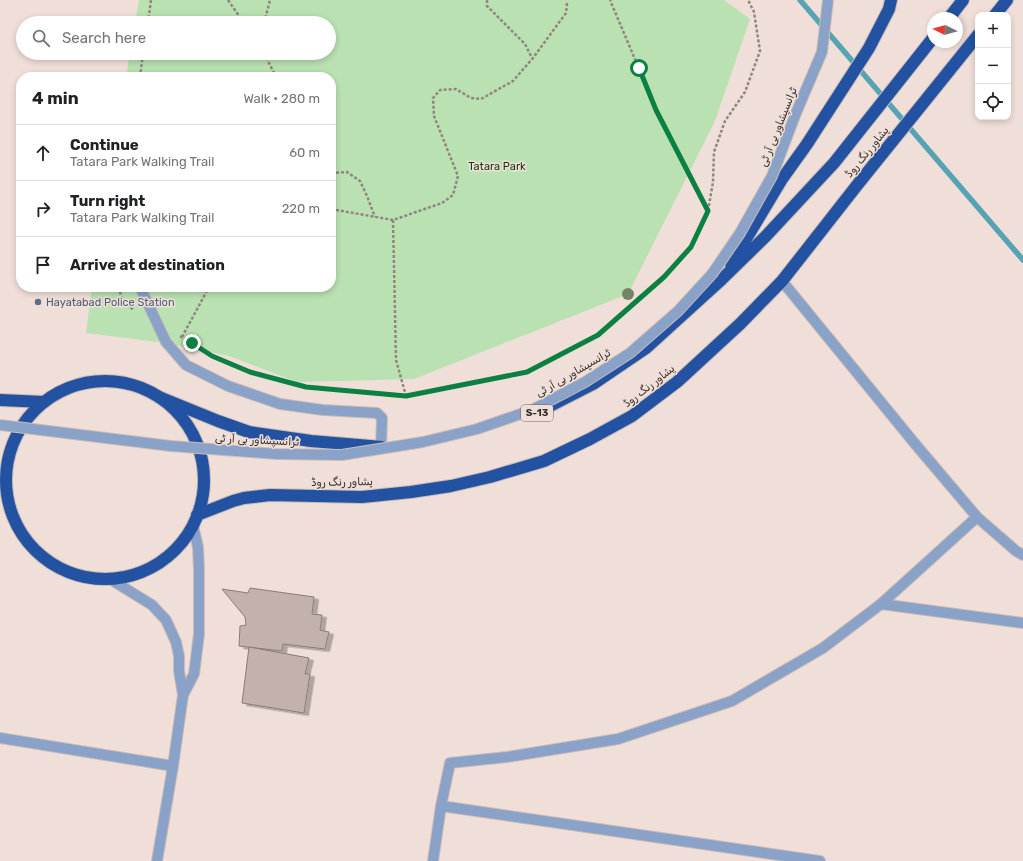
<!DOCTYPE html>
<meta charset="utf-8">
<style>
:root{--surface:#fff;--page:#f6f6f6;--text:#202124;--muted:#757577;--line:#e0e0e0}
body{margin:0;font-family:Rubik,Vazirmatn,sans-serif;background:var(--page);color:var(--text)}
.controls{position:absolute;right:12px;top:12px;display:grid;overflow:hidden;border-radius:8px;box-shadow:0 2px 6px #0003}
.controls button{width:36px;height:36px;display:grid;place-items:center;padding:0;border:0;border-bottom:1px solid var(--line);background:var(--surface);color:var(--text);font:20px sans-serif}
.compass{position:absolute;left:927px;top:12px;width:36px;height:36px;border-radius:50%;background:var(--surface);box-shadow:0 2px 6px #0003;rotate:275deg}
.stop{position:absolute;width:12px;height:12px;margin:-9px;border:3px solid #0b8043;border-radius:50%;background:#fff}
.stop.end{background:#0b8043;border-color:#fff;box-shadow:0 1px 4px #0008}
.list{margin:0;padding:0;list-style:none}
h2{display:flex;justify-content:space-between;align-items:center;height:52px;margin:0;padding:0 16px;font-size:17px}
h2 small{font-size:13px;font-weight:400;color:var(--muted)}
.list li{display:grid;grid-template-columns:26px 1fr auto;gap:12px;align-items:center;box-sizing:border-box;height:56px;padding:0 16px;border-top:1px solid var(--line)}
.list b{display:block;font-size:15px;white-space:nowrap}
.list p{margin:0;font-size:13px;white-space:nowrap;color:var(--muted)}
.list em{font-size:13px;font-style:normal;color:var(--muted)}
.icon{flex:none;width:22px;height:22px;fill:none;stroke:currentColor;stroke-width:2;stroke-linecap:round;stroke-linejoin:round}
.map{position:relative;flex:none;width:1023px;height:861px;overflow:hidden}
.search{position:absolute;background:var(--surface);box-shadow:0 2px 6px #0003;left:16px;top:16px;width:320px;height:44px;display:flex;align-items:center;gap:10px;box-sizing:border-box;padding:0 14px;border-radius:22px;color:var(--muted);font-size:15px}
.panel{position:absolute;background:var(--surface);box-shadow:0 2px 6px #0003;left:16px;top:72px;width:320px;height:220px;border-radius:16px}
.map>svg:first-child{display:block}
</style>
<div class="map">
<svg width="1023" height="861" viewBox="0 0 1023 861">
<defs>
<filter id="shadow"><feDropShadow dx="4.5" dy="2.5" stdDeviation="0" flood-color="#0004"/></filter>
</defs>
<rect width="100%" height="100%" fill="#f0dfd8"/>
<path fill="#b9e1b1" d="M139,0h585l26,19 -35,102 -87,173 -214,85 -117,3 -68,-26 -63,-13 -80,-10 6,-46h239v-210h-205l4,-24h199v-30h-194z"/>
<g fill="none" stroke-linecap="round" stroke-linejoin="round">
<path stroke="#56a4b1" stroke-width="5.5" d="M800,0l223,260"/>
</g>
<g fill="#c3b2ac" stroke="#897a75" filter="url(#shadow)">
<path d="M250,588l64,9 -2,17 10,1 -2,15 9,2 -4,17 -42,-5 -1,7 -43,-5 1,-20 6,-1 -1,-8 -23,-28 26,4z"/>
<path d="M249,647l60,11 -4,16h5l-6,39 -62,-10z"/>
</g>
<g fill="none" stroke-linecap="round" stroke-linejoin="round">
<g stroke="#cbbcb6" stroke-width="12">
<g id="minor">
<path d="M782,281l134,164 61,72 39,34 7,4"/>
<path d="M140,287l26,55 20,23 42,21 52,18 43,6 54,3 5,5 -1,29"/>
<path d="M110,579l42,26 14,15 10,22 3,14v15l4,24 -10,71 -16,95"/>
<path d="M881,604l142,19"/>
<path d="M183,695l11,-21 5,-40v-64l-1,-23 -5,-21"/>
<path d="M0,738l173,28"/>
<path d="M441,806l379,55"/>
<path d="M433,861l8,-55 9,-43 57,-6 111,-18 114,-38 91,-53 58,-44 96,-87"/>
</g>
</g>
<g stroke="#cbbcb6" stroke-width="14">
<g id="highway">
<path d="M995,15l12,-15"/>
<path d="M949,18l14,-18"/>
<path d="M731,264l51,-85 25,-35 62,-96 20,-39 2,-9"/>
<circle cx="105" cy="480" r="99"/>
<path d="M159,397l59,24 31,11 62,9 71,6"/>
<path d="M0,400l44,2"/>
<path d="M546,408l47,-24 53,-36 76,-69 44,-43 68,-73 99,-125"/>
<path d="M197,515l36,-14 11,-3 26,-3 92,2 49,-5 40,-6 39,-9 54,-16 46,-22 42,-23 45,-34 63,-58 42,-43 76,-97 120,-149"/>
</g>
</g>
<g stroke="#918580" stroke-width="2.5" stroke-dasharray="3 2" stroke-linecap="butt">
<path d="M228,0l16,23"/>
<path d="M487,0v6l38,38 7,14"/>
<path d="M148,23l3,-23"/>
<path d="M264,23l6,-23"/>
<path d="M264,53l12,24"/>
<path d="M140,77l3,-24"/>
<path d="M331,173l16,-1 13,9 7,15 8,21"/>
<path d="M331,209l62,11 49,-17 11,-8 5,-19 -24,-60 -1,-18 7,-8 16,-1 15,9 10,1 32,-18 20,-23 33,-45 1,-8 -1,-4"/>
<path d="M708,211l5,-29 1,-30 11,-31 20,-29 15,-41 -6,-39 -6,-12"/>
<path d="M393,220l3,140 10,36"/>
<path d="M118,287l6,16 10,7"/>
<path d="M180,336l32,20 38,16 56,15 100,9 121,-24 71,-37 66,-58 27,-30 17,-36 -52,-102 -46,-109"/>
<path d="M182,337l27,-50"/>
</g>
<use href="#minor" stroke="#8aa1c8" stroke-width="10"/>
<use href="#highway" stroke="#2352a2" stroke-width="12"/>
<g stroke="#cbbcb6" stroke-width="12" stroke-linecap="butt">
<path id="minor-bridge" d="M0,425l171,21 106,8 65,1 81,-13 54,-13 55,-19 53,-28 45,-29 48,-42 34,-37 28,-41 32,-57 24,-63 26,-61 6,-52"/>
</g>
<use href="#minor-bridge" stroke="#8aa1c8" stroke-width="10"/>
</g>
<circle fill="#768466" cx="628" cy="294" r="6"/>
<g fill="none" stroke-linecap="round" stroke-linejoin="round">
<path stroke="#0b8043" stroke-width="5" d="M192,343l20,13 38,16 56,15 100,9 121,-24 71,-37 66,-58 27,-30 17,-36 -52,-101 -17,-42"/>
</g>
<circle fill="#5c6f8a" stroke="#f0dfd8" stroke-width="1.5" cx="38" cy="302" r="4"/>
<g text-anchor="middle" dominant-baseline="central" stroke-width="3" stroke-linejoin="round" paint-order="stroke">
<rect fill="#f0dfd8" stroke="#6d6460" stroke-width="1" x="521" y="405" width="32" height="16" rx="3"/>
<g font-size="10" font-weight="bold" fill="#352f2c">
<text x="537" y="413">S-13</text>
</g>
<g font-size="11" fill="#352f2c" stroke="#f0dfd8">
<text transform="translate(778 127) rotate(-68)">ٹرانسپشاور بی آر ٹی</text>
<text transform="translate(867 152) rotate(-51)">پشاور رنگ روڈ</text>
<text transform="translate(573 373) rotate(-30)">ٹرانسپشاور بی آر ٹی</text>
<text transform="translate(649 386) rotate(-38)">پشاور رنگ روڈ</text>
<text transform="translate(257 440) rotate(3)">ٹرانسپشاور بی آر ٹی</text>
<text transform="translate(342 482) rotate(-1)">پشاور رنگ روڈ</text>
</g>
<g font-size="11" fill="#123909" stroke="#f0dfd8">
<text x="497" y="166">Tatara Park</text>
</g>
<g font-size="11" fill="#4e5e75" stroke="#f0dfd8" text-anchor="start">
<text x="46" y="302">Hayatabad Police Station</text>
</g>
</g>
</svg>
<div class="controls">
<button>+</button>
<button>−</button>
<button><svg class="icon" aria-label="locate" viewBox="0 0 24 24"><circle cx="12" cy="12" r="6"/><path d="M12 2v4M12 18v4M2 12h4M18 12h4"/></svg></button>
</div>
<svg class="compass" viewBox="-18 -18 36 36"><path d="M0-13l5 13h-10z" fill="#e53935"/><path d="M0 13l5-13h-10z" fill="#757577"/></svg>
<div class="stop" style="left:639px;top:68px"></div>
<div class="stop end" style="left:192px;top:343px"></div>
<div class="search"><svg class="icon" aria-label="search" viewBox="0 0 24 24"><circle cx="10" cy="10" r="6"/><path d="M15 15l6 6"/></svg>Search here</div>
<section class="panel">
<h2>4 min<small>Walk · 280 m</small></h2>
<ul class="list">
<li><svg class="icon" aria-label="ahead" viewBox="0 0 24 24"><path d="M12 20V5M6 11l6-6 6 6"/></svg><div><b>Continue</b><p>Tatara Park Walking Trail</p></div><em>60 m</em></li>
<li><svg class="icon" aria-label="right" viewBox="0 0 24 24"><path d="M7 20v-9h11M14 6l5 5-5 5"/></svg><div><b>Turn right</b><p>Tatara Park Walking Trail</p></div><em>220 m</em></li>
<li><svg class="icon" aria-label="arrive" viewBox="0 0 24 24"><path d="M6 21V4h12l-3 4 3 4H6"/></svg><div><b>Arrive at destination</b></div></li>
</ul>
</section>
</div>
